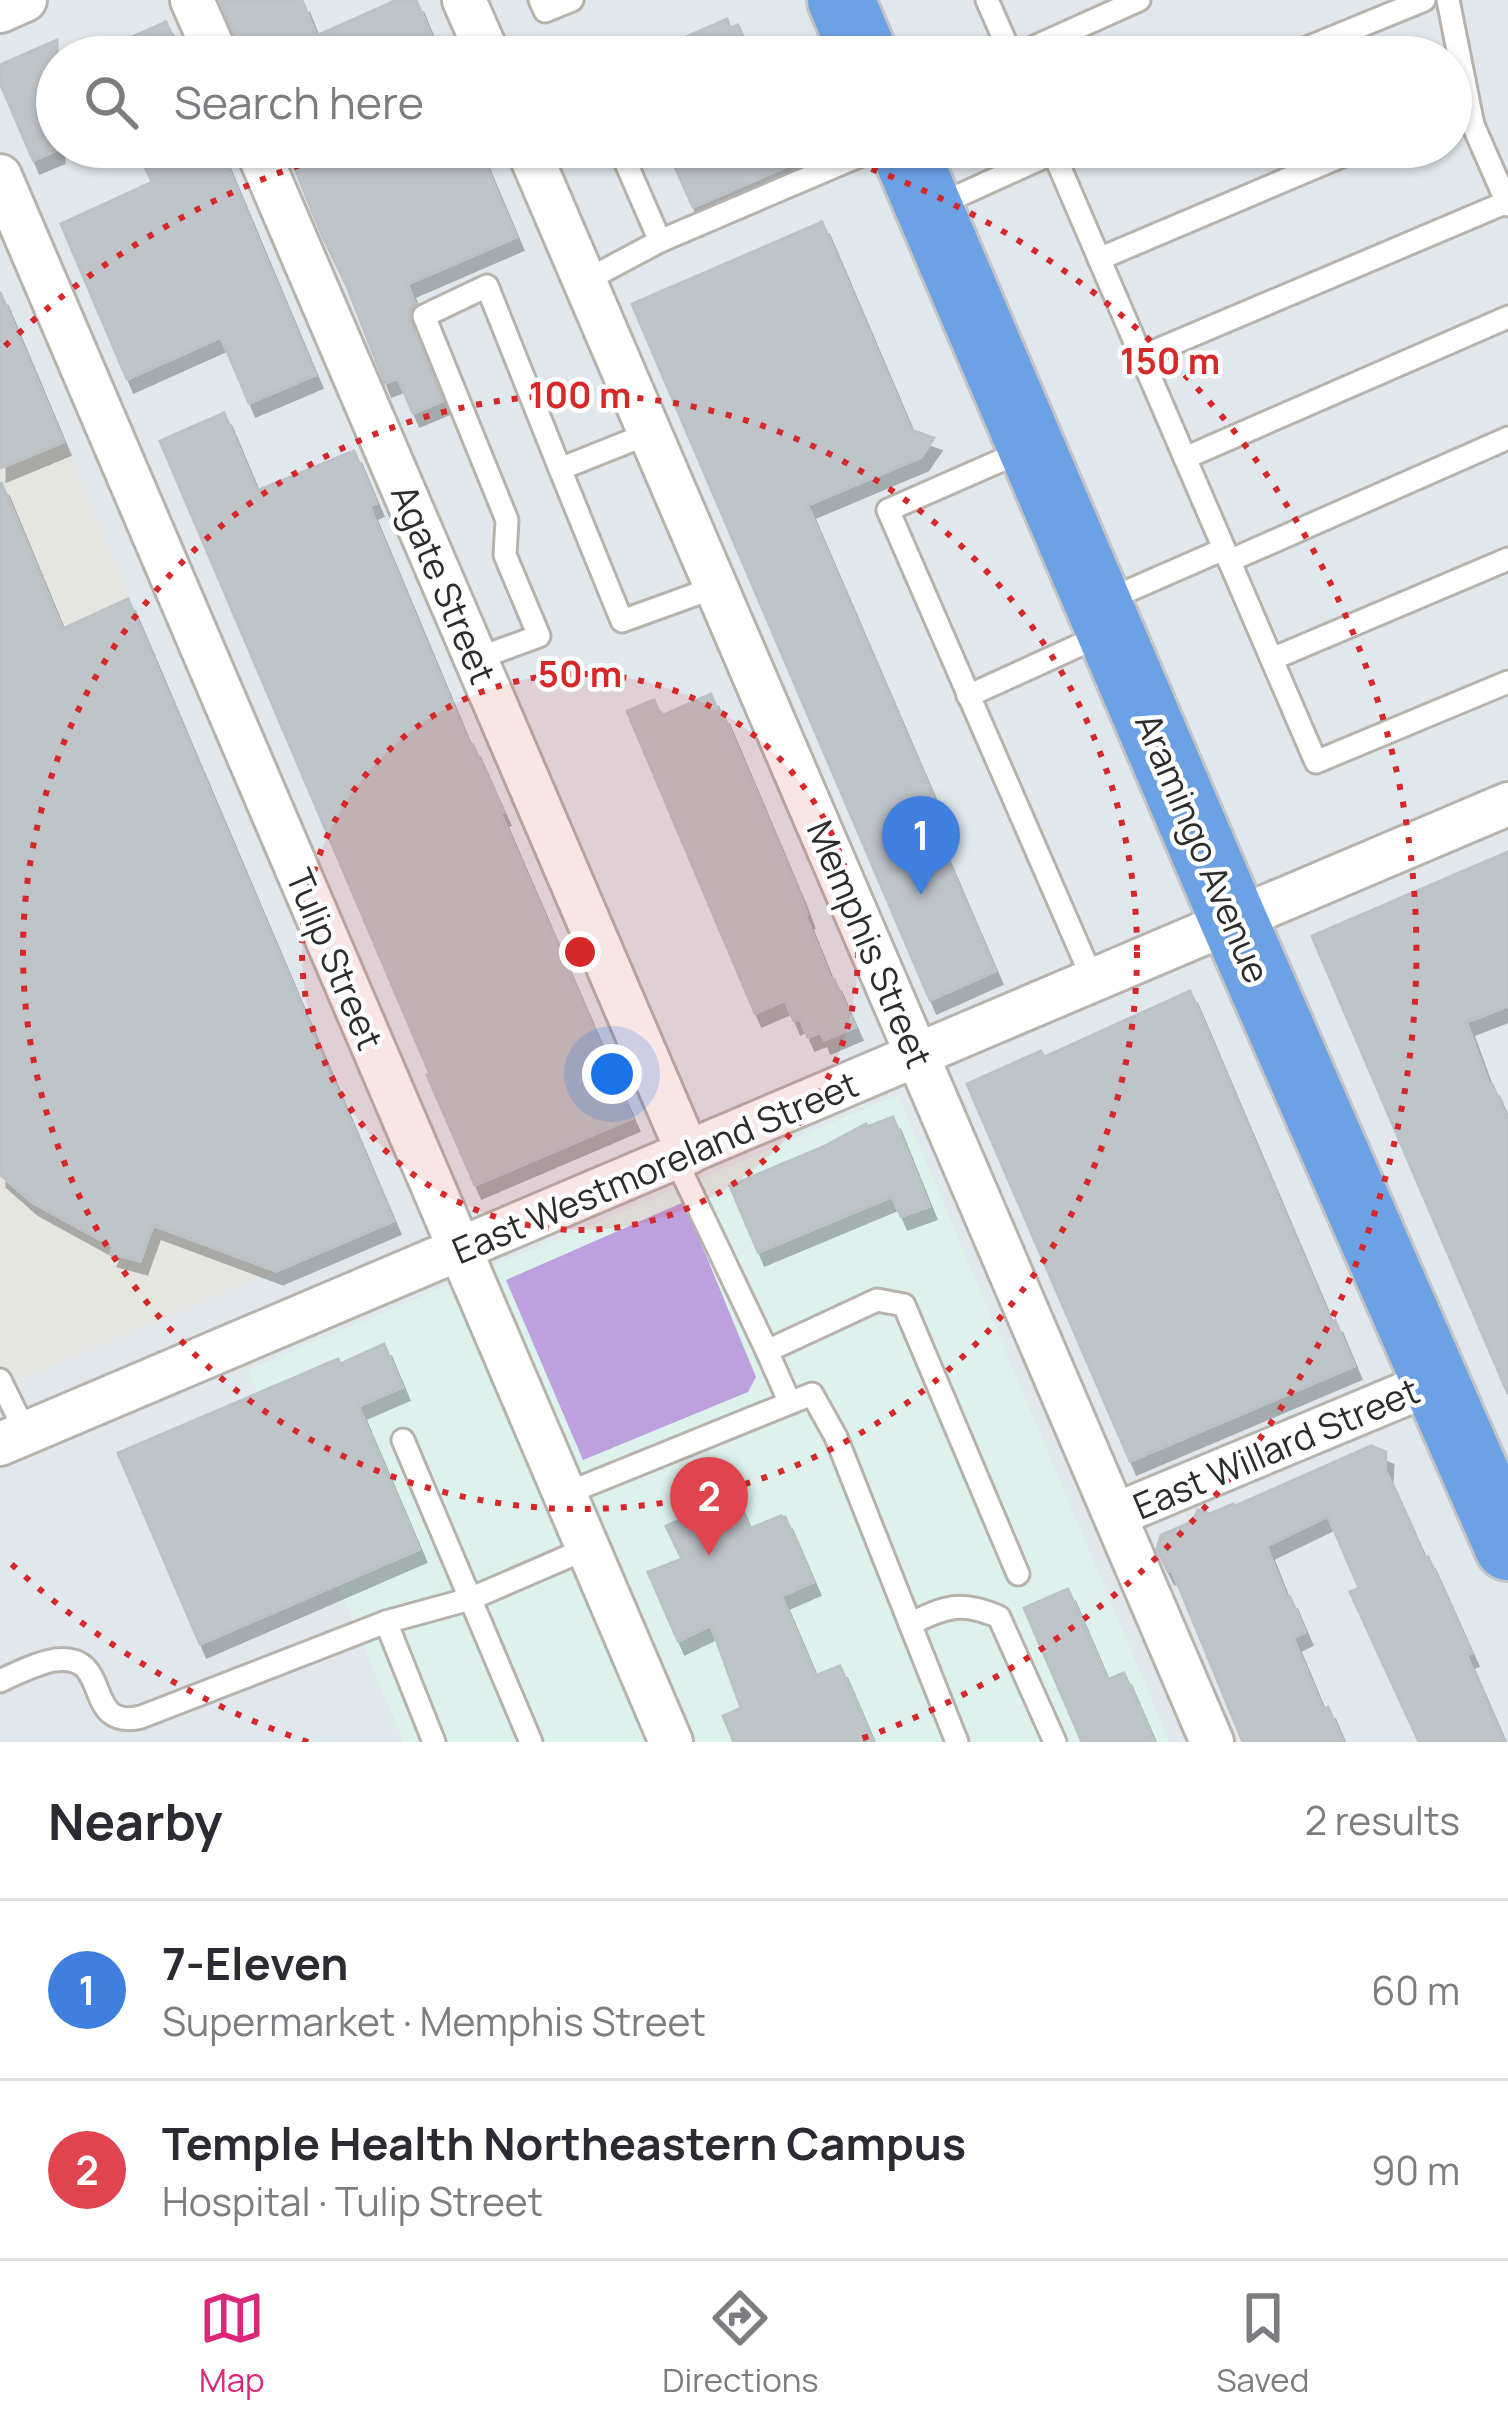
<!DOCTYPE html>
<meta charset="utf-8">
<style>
:root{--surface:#fff;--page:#f7f7f7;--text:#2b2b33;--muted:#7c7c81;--line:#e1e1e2;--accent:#db2777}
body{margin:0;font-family:Manrope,sans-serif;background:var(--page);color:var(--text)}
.you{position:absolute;left:612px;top:1074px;width:42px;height:42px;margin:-30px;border:9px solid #fff;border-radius:50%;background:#1a73e8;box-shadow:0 0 0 18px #1a73e833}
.badge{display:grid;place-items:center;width:78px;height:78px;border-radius:50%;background:var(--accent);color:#fff;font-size:39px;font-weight:700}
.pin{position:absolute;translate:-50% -99px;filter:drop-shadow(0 3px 6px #0008)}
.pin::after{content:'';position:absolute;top:63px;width:42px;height:36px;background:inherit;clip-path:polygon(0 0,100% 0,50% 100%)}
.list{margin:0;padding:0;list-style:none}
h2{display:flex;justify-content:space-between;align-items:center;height:156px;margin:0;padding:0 48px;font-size:51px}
h2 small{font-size:39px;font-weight:400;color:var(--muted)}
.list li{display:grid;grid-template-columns:78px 1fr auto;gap:36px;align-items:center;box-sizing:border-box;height:180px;padding:0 48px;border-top:3px solid var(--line)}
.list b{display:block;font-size:45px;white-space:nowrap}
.list p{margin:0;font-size:39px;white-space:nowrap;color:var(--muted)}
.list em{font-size:39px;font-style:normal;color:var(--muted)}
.icon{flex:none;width:66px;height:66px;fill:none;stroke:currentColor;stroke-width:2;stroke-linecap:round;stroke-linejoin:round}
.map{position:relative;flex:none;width:1508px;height:1742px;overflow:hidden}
.search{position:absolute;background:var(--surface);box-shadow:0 3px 9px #0004;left:36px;right:36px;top:36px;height:132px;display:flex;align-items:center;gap:30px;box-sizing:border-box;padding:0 42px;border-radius:66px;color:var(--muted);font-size:45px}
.sheet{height:516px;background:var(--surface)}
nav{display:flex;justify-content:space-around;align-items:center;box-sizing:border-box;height:168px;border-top:3px solid var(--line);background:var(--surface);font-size:33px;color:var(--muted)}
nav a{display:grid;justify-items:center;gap:6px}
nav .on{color:var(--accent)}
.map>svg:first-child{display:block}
</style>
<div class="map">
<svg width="1508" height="1742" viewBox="0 0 1508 1742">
<defs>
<filter id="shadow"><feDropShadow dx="7" dy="13" stdDeviation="0" flood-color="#0004"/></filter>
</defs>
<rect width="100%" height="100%" fill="#e0e8ed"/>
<path fill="#e5e6e0" d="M0,292l394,929 -394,167z"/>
<path fill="#def2ed" d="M898,1095l271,647h-765l-156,-372z"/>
<path fill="#bda1de" d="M684,1202l72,175 -8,15 -165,68 -77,-180z"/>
<g fill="#bfc4c9" stroke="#bac2c8" stroke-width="3" filter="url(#shadow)">
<path d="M220,0h82l14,36 81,-36h19l24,57h-198l-2,-10z"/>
<path d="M727,19l3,9 8,-3 14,32h-112z"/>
<path d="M166,22l16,35h-95z"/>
<path d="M57,40v110l-24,10 -33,-77v-18z"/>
<path d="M136,147h83l96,228 -66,28 -28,-66 -94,42 -66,-155 91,-42z"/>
<path d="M286,147h192l38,90 -109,47 8,20 -6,9 1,9 32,79 -29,12 -15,-35 -13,5 -39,-99 -24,-49z"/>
<path d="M666,147h165l-138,60z"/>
<path d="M822,222l89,208 23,8 -13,19 -114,48 126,292 -6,16 68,158 -65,29 -298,-696z"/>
<path d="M0,292l63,150 -63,26z"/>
<path d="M224,413l33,78 97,-40 22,52 -7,3 101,241 3,-2 30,67 -3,1 132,305 -157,67 -48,-110 3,-1 -270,-633z"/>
<path d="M1,482l61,147 66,-30 265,622 -117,50 -123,-46 -13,36 -29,-8 3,-6 -82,-45 -32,-28z"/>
<path d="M711,694l8,20 3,-2 76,179 9,24 -2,1 26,64 3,-1 21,48 -31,13 -3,-8 -13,5 -8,-19 -6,3 -9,-21 -30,13 -128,-302 27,-11 7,16z"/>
<path d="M1508,852v154l-42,16 23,63 3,-1 16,37v273l-196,-458z"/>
<path d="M1190,991l141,331 4,-2 19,46 -224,95 -163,-377 74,-33 3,6z"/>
<path d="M893,1117l36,89 -28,10 -9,-20 -134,56 -28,-66 93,-39 43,-23 1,3z"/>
<path d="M384,1344l18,43 -44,19 61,143 -219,95 -82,-191 220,-94 2,5z"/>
<path d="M1371,1446l15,6 -1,18 40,89 3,-2 23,51 20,45 -5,2 38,87h-85l-69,-150 9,-4 -31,-72 -62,30 21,53 3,-2 15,35 -12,6 30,72 5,-3 15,35h-100l-71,-172 -4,1 -11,-22 4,-14 31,-13 6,-12 12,4 23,-10 2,2z"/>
<path d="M732,1498h4l13,31 32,-13 1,2 3,-1 28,65 -32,14 34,80 25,-10 33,76h-139l-11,-26 18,-8 -30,-83 -33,16 -30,-69 34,-13 -16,-33z"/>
<path d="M1068,1589l39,91 17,-7 30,69h-72l-58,-134z"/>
</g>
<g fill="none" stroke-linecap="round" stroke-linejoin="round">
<g stroke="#b7b3ac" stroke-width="27">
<g id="service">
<path d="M540,0l5,11 27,-11"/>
<path d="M987,0l25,57"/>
<path d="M1448,0l25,125 35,80"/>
<path d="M577,53l2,4"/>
<path d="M1012,57l127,-57"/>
<path d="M1285,57l139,-57"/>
<path d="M1051,147l265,615 192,-80"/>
<path d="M936,206l130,-59"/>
<path d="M660,241l220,-94"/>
<path d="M1099,259l264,-112"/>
<path d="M585,281l75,-40 -41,-94"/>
<path d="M1141,357l366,-155"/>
<path d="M1027,449l-139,61 205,470"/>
<path d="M1185,458l323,-141"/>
<path d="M560,469l62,152 94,-34"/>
<path d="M1229,561l279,-123"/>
<path d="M1105,601l119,-52"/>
<path d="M476,659l63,-23 -34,-81 2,-35 -83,-204 63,-30 73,183 90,-36"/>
<path d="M1272,659l236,-100"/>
<path d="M968,696l136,-62"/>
<path d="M675,1158l92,193"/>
<path d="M0,1380l26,53"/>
<path d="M790,1403l-23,-52 110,-51 27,5 114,269"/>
<path d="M403,1440l128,302"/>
<path d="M565,1494l247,-100 24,43 121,305"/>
<path d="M386,1622l48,120"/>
<path d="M910,1624c35,-17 51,-24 89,-7l56,125"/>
<path d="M0,1681c17,-8 37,-18 55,-21 59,-8 26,71 86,57l245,-95 84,-23 118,-51"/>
</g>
</g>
<g stroke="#b7b3ac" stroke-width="48">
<g id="minor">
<path d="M192,0l25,57"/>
<path d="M464,0l25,57"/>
<path d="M0,11l25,-11"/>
<path d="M256,147l432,1006"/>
<path d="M527,147l685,1595"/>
<path d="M0,176l671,1566"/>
<path d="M0,1444l1508,-640"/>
<path d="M1115,1515l321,-134"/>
</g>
</g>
<g stroke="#c4c4c4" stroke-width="72">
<g id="primary">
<path d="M841,0l24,57"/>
<path d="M903,147l330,772 275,628"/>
</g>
</g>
<use href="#service" stroke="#fff" stroke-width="21"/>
<use href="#minor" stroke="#fff" stroke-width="42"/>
<use href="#primary" stroke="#6ca1e6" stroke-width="66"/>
</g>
<circle cx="580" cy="952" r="278" fill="#d62828" fill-opacity=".12"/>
<g fill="none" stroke="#d62828" stroke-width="6" stroke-dasharray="6 12">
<circle cx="580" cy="952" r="278"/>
<circle cx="580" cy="952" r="557"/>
<path d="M308 1742A835 835 0 0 1 5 1558M5 346A835 835 0 0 1 357 147M803 147A835 835 0 0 1 852 1742"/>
</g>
<g text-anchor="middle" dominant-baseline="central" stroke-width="9" stroke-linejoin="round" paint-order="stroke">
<g font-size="36" fill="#2c2c2c" stroke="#fff">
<text transform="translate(444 584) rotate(67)">Agate Street</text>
<text transform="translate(1203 848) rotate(67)">Aramingo Avenue</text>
<text transform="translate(870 944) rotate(67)">Memphis Street</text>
<text transform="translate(335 959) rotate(67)">Tulip Street</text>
<text transform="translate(655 1167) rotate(-23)">East Westmoreland Street</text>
<text transform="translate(1276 1448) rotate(-23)">East Willard Street</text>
</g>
</g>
<circle cx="580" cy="952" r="18" fill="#d62828" stroke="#fff" stroke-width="6"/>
<g font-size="36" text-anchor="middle" font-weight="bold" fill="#d62828" stroke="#fff" stroke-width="9" stroke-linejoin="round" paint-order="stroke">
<text x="1170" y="374">150 m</text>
<text x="580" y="408">100 m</text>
<text x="580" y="687">50 m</text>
</g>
</svg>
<div class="you"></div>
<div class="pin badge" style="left:921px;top:895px;background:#3f7fe0">1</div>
<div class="pin badge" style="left:709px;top:1556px;background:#e0444e">2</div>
<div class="search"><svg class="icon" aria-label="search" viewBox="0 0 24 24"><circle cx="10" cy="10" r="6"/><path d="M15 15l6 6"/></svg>Search here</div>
</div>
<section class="sheet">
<h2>Nearby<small>2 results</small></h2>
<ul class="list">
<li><span class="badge" style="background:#3f7fe0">1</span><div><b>7-Eleven</b><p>Supermarket · Memphis Street</p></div><em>60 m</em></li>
<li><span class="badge" style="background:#e0444e">2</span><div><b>Temple Health Northeastern Campus</b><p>Hospital · Tulip Street</p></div><em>90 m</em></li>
</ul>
</section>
<nav>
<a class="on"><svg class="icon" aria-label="map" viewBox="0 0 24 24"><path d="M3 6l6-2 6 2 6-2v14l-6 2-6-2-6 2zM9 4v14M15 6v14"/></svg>Map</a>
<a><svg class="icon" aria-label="directions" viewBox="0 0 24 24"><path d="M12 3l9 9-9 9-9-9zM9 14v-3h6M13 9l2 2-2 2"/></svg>Directions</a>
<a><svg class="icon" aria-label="saved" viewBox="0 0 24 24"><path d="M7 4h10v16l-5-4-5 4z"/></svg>Saved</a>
</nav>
